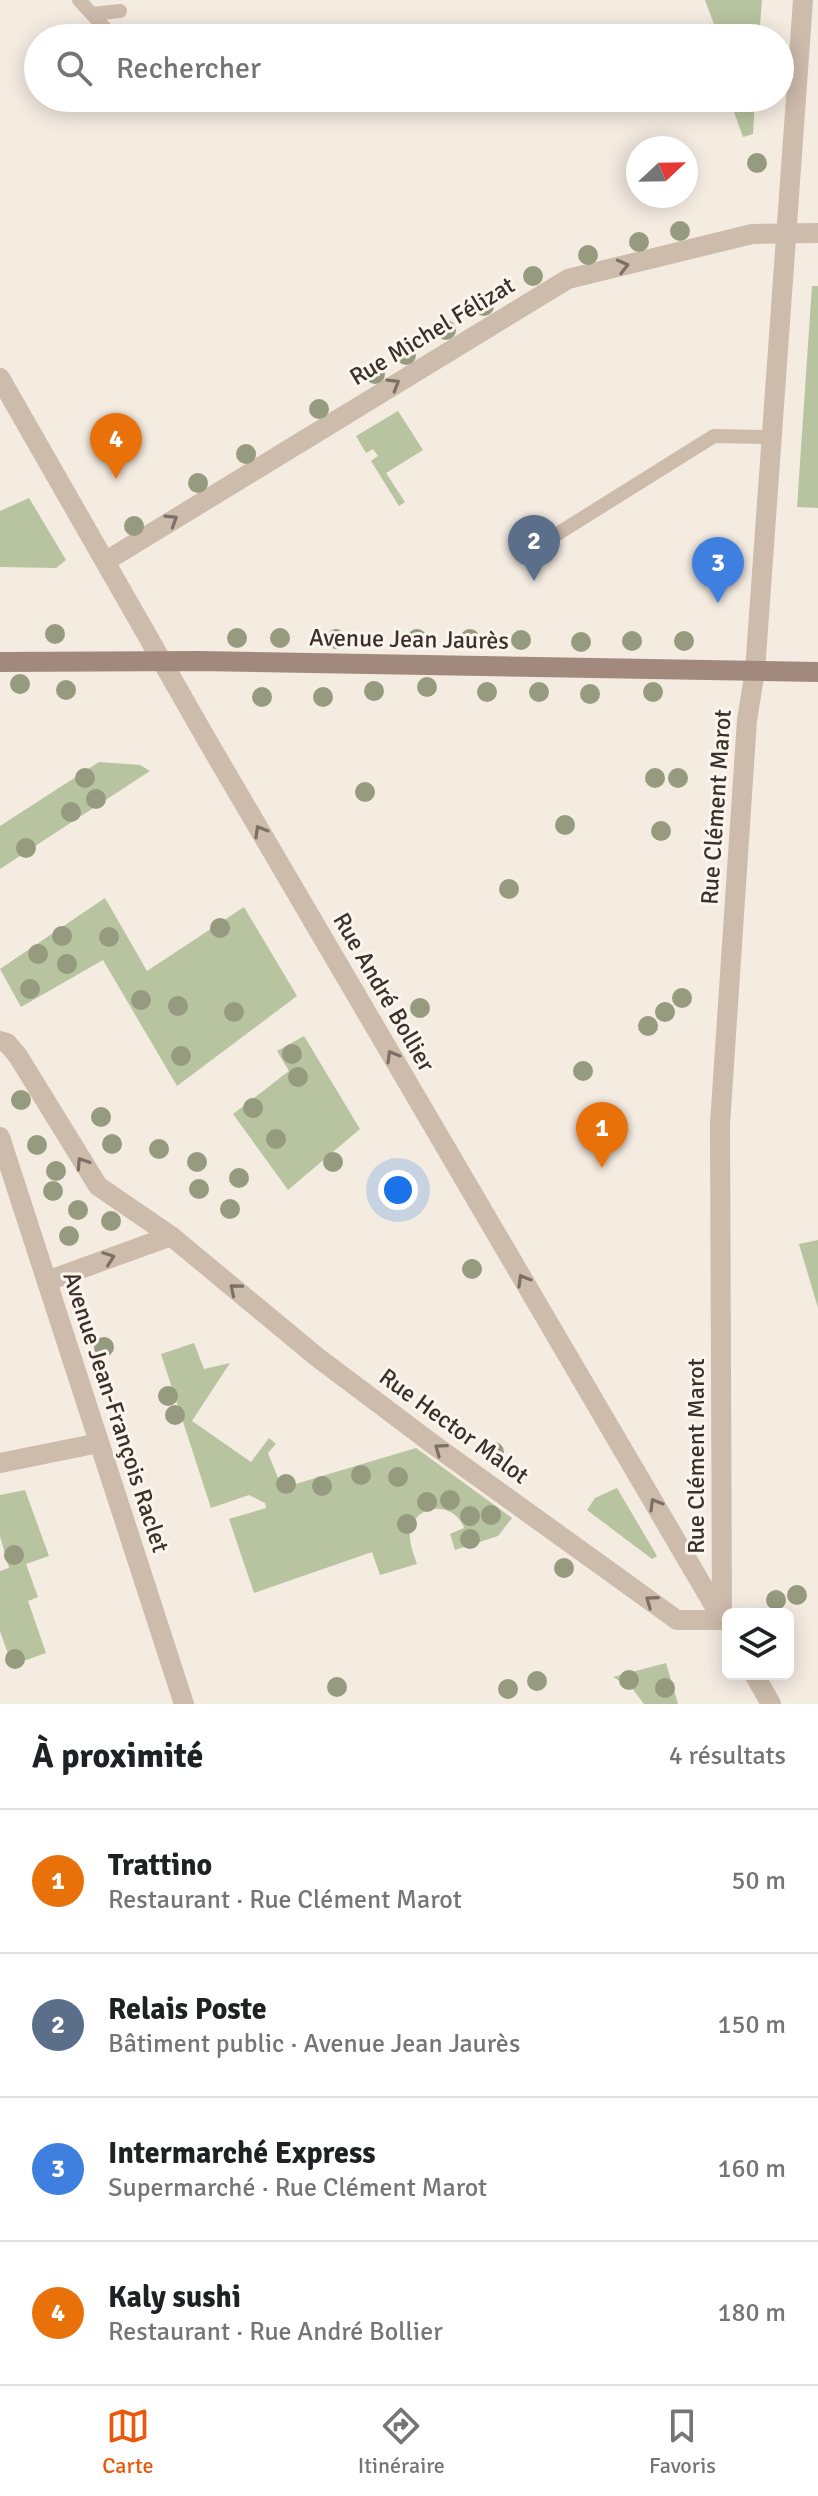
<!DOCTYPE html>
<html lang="fr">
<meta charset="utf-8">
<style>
:root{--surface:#fff;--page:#f6f6f6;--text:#202124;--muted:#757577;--line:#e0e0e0;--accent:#ea580c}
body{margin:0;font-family:Signika,sans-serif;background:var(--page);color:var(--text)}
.controls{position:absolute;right:24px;bottom:24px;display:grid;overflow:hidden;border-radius:12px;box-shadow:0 4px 20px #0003}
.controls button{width:72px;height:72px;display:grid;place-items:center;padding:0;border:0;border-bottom:2px solid var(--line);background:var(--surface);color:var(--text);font:40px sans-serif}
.compass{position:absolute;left:626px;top:136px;width:72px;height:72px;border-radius:50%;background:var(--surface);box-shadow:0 4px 20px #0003;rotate:68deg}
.you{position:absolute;left:398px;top:1190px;width:28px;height:28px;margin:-20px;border:6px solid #fff;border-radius:50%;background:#1a73e8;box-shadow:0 0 0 12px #1a73e833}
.badge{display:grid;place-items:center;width:52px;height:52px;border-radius:50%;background:var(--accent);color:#fff;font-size:26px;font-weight:700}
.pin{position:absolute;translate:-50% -66px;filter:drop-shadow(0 2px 4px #0008)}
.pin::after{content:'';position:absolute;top:42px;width:28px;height:24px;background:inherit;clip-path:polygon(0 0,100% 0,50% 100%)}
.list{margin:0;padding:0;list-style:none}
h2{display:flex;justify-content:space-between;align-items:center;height:104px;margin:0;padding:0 32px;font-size:34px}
h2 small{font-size:26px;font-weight:400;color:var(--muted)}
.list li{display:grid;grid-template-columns:52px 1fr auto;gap:24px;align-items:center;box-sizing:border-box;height:144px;padding:0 32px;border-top:2px solid var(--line)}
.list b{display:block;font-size:30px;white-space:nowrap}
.list p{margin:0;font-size:26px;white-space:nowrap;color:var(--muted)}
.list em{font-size:26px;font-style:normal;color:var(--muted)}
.icon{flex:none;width:44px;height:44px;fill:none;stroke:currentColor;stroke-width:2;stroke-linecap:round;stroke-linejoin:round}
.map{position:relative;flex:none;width:818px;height:1704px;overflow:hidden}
.search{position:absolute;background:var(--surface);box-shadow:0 4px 20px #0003;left:24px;right:24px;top:24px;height:88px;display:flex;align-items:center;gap:20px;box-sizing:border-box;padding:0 28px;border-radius:44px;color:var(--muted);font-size:30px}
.sheet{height:680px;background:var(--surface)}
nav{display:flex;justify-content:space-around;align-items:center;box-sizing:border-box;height:112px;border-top:2px solid var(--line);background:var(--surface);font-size:22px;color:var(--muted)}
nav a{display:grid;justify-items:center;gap:4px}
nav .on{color:var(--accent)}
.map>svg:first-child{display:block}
</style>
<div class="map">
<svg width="818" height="1704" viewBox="0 0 818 1704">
<rect width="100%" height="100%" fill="#f4ebe1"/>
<g fill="#b8c4a0">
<path d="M705,0h57l-3,38h-40z"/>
<path d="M729,98h26l-2,36 -10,3z"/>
<path d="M812,286h6v222l-21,-1z"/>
<path d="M398,411l25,39 -37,23 19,29 -6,4 -28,-45 7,-5 -5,-7 -7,4 -10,-17z"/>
<path d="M29,498l37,62 -10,8 -56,-1v-56z"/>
<path d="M99,762l41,3 10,6 -150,98v-43z"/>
<path d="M105,898l42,73 97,-64 53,89 -120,90 -74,-126 -82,47 -21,-38z"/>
<path d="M304,1036l56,93 -72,61 -55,-76 56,-43 -12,-20z"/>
<path d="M818,1240v68l-19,-64z"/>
<path d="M194,1343l10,26 26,-6 -38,58 59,41 18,-24 7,6 -8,9 14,35 134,-40 96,70 -14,18 -43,14 -5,-16 14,-6c-9,-27 -50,-26 -54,5 -1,10 4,22 7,31l-37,11 -8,-23 -118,41 -25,-74 37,-11 -1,-5 -16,-8 -38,13 -50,-154z"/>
<path d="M617,1488l40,68 -5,3 -65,-49 8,-12z"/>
<path d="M25,1490l24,66 -23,8 12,33 -10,4 18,52 -34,12 -12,-34v-60l9,-3 -9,-32v-41z"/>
<path d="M666,1663l12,41h-34l-12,-16 -19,-11z"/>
</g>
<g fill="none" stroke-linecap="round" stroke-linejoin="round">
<g stroke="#cdbbac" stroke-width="14">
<path d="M79,0l35,38"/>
<path d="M92,14l28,-3"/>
<path d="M538,546l176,-110 57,1"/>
</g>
<g stroke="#cdbbac" stroke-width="20">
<path d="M0,378l211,369 511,872"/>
<path d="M106,561l462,-282 184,-45 66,-1"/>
<path d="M0,1041l7,2 11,13 80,130 73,50 146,121 117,88 243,175h45"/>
<path d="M0,1137l184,567"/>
<path d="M47,1281l124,-45"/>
<path d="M0,1463l99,-20"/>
<path d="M722,1620l-2,-496 27,-404 8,-49 48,-671"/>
<path d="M754,1674l17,30"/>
</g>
<path stroke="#a18a7d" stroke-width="20" d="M0,662l198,-1 620,11"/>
</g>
<g fill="#969b7f">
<circle cx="757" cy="163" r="10"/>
<circle cx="680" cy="231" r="10"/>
<circle cx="639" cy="242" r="10"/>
<circle cx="588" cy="255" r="10"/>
<circle cx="533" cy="276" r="10"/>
<circle cx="484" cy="306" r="10"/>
<circle cx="446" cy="330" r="10"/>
<circle cx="406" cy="355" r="10"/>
<circle cx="375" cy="374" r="10"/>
<circle cx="319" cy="409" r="10"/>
<circle cx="246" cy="454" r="10"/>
<circle cx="198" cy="483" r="10"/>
<circle cx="134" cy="526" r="10"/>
<circle cx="55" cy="634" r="10"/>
<circle cx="237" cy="638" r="10"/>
<circle cx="280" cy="638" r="10"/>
<circle cx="336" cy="639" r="10"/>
<circle cx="417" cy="639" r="10"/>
<circle cx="470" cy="639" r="10"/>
<circle cx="521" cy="640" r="10"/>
<circle cx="632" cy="641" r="10"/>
<circle cx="684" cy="641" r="10"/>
<circle cx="581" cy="642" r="10"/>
<circle cx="20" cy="684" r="10"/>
<circle cx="427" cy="687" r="10"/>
<circle cx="66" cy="690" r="10"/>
<circle cx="374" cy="691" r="10"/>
<circle cx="487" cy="692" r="10"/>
<circle cx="539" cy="692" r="10"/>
<circle cx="653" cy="692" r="10"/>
<circle cx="590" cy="694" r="10"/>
<circle cx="262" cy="697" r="10"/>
<circle cx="323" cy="697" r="10"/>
<circle cx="85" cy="778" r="10"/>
<circle cx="655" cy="778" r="10"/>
<circle cx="678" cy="778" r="10"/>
<circle cx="365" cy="792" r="10"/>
<circle cx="96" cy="799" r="10"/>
<circle cx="71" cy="812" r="10"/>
<circle cx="565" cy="825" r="10"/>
<circle cx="661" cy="831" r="10"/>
<circle cx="26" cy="848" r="10"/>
<circle cx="509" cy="889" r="10"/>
<circle cx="220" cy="928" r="10"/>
<circle cx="62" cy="936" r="10"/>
<circle cx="109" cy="937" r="10"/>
<circle cx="38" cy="954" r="10"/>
<circle cx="67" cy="964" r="10"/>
<circle cx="30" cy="989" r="10"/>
<circle cx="682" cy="998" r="10"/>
<circle cx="141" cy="1000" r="10"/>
<circle cx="178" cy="1006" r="10"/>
<circle cx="420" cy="1008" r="10"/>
<circle cx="234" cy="1012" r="10"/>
<circle cx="665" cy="1012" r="10"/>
<circle cx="648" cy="1026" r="10"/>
<circle cx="292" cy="1054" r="10"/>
<circle cx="181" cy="1056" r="10"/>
<circle cx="583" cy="1071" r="10"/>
<circle cx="298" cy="1077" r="10"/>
<circle cx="21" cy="1100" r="10"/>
<circle cx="253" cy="1108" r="10"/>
<circle cx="101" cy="1117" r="10"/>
<circle cx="276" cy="1139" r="10"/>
<circle cx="112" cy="1144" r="10"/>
<circle cx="37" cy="1145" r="10"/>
<circle cx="159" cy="1149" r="10"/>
<circle cx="197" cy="1162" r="10"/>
<circle cx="333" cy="1162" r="10"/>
<circle cx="56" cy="1171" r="10"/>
<circle cx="239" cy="1178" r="10"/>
<circle cx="199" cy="1189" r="10"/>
<circle cx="53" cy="1191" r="10"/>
<circle cx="230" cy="1209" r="10"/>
<circle cx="78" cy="1210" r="10"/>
<circle cx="111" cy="1221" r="10"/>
<circle cx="69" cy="1236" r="10"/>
<circle cx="472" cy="1269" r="10"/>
<circle cx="104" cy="1347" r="10"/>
<circle cx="168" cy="1396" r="10"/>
<circle cx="175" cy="1415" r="10"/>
<circle cx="494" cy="1452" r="10"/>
<circle cx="361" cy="1475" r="10"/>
<circle cx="398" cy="1477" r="10"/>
<circle cx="286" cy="1484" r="10"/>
<circle cx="322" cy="1486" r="10"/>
<circle cx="450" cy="1500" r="10"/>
<circle cx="427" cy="1502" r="10"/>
<circle cx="491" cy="1515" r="10"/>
<circle cx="470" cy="1516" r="10"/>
<circle cx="407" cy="1524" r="10"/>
<circle cx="470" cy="1539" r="10"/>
<circle cx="14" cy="1555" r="10"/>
<circle cx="564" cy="1568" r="10"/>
<circle cx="797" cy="1595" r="10"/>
<circle cx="776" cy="1600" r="10"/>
<circle cx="15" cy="1659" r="10"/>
<circle cx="629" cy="1680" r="10"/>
<circle cx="537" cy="1681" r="10"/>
<circle cx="337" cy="1687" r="10"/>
<circle cx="665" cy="1688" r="10"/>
<circle cx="508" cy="1689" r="10"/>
</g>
<defs><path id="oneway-chevron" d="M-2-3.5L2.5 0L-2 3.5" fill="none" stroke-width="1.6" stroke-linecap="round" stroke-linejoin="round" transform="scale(2)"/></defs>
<g stroke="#7d6f65">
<use href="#oneway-chevron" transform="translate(623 266) rotate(-14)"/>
<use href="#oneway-chevron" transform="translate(394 384) rotate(-31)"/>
<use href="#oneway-chevron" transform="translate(172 520) rotate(-32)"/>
<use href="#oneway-chevron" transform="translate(260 831) rotate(-120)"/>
<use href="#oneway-chevron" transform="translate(392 1056) rotate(-120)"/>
<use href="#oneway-chevron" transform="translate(82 1163) rotate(-123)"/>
<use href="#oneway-chevron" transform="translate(109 1258) rotate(-20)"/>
<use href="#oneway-chevron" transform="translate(523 1280) rotate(-120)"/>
<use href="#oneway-chevron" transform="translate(235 1289) rotate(-140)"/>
<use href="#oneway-chevron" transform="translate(440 1449) rotate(-144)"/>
<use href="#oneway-chevron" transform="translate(655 1504) rotate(-120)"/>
<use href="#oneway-chevron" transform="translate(651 1601) rotate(-144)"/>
</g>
<g text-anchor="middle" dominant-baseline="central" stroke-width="6" stroke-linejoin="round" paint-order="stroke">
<g font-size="24" fill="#3b302b" stroke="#fbf5ee">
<text transform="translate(432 331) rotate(-31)">Rue Michel Félizat</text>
<text transform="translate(409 639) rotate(1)">Avenue Jean Jaurès</text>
<text transform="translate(716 807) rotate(-86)">Rue Clément Marot</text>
<text transform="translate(384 992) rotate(60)">Rue André Bollier</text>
<text transform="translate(116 1412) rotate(72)">Avenue Jean-François Raclet</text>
<text transform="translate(454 1426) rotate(36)">Rue Hector Malot</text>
<text transform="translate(696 1456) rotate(-90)">Rue Clément Marot</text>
</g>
</g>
</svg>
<div class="controls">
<button><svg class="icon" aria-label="layers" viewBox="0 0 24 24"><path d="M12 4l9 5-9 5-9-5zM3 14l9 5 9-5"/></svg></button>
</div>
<svg class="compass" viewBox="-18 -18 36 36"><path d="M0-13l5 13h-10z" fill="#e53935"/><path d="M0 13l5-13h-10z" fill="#757577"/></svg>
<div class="you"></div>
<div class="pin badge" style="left:602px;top:1168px;background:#e8710a">1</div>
<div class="pin badge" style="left:534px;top:581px;background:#5c6f8a">2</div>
<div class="pin badge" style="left:718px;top:603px;background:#3f7fe0">3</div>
<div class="pin badge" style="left:116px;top:479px;background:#e8710a">4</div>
<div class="search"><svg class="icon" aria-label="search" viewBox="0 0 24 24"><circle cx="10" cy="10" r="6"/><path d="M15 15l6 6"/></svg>Rechercher</div>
</div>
<section class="sheet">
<h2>À proximité<small>4 résultats</small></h2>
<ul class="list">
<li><span class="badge" style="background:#e8710a">1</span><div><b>Trattino</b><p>Restaurant · Rue Clément Marot</p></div><em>50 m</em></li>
<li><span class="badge" style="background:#5c6f8a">2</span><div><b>Relais Poste</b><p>Bâtiment public · Avenue Jean Jaurès</p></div><em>150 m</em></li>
<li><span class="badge" style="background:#3f7fe0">3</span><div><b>Intermarché Express</b><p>Supermarché · Rue Clément Marot</p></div><em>160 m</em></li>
<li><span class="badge" style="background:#e8710a">4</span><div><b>Kaly sushi</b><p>Restaurant · Rue André Bollier</p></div><em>180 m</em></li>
</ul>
</section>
<nav>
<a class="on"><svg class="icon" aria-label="map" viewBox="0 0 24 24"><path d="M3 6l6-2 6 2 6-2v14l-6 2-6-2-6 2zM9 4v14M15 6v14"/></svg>Carte</a>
<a><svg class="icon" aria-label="directions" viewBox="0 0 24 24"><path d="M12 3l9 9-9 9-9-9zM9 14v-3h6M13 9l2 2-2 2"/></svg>Itinéraire</a>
<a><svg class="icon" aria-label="saved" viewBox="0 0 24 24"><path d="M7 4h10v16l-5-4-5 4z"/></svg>Favoris</a>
</nav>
